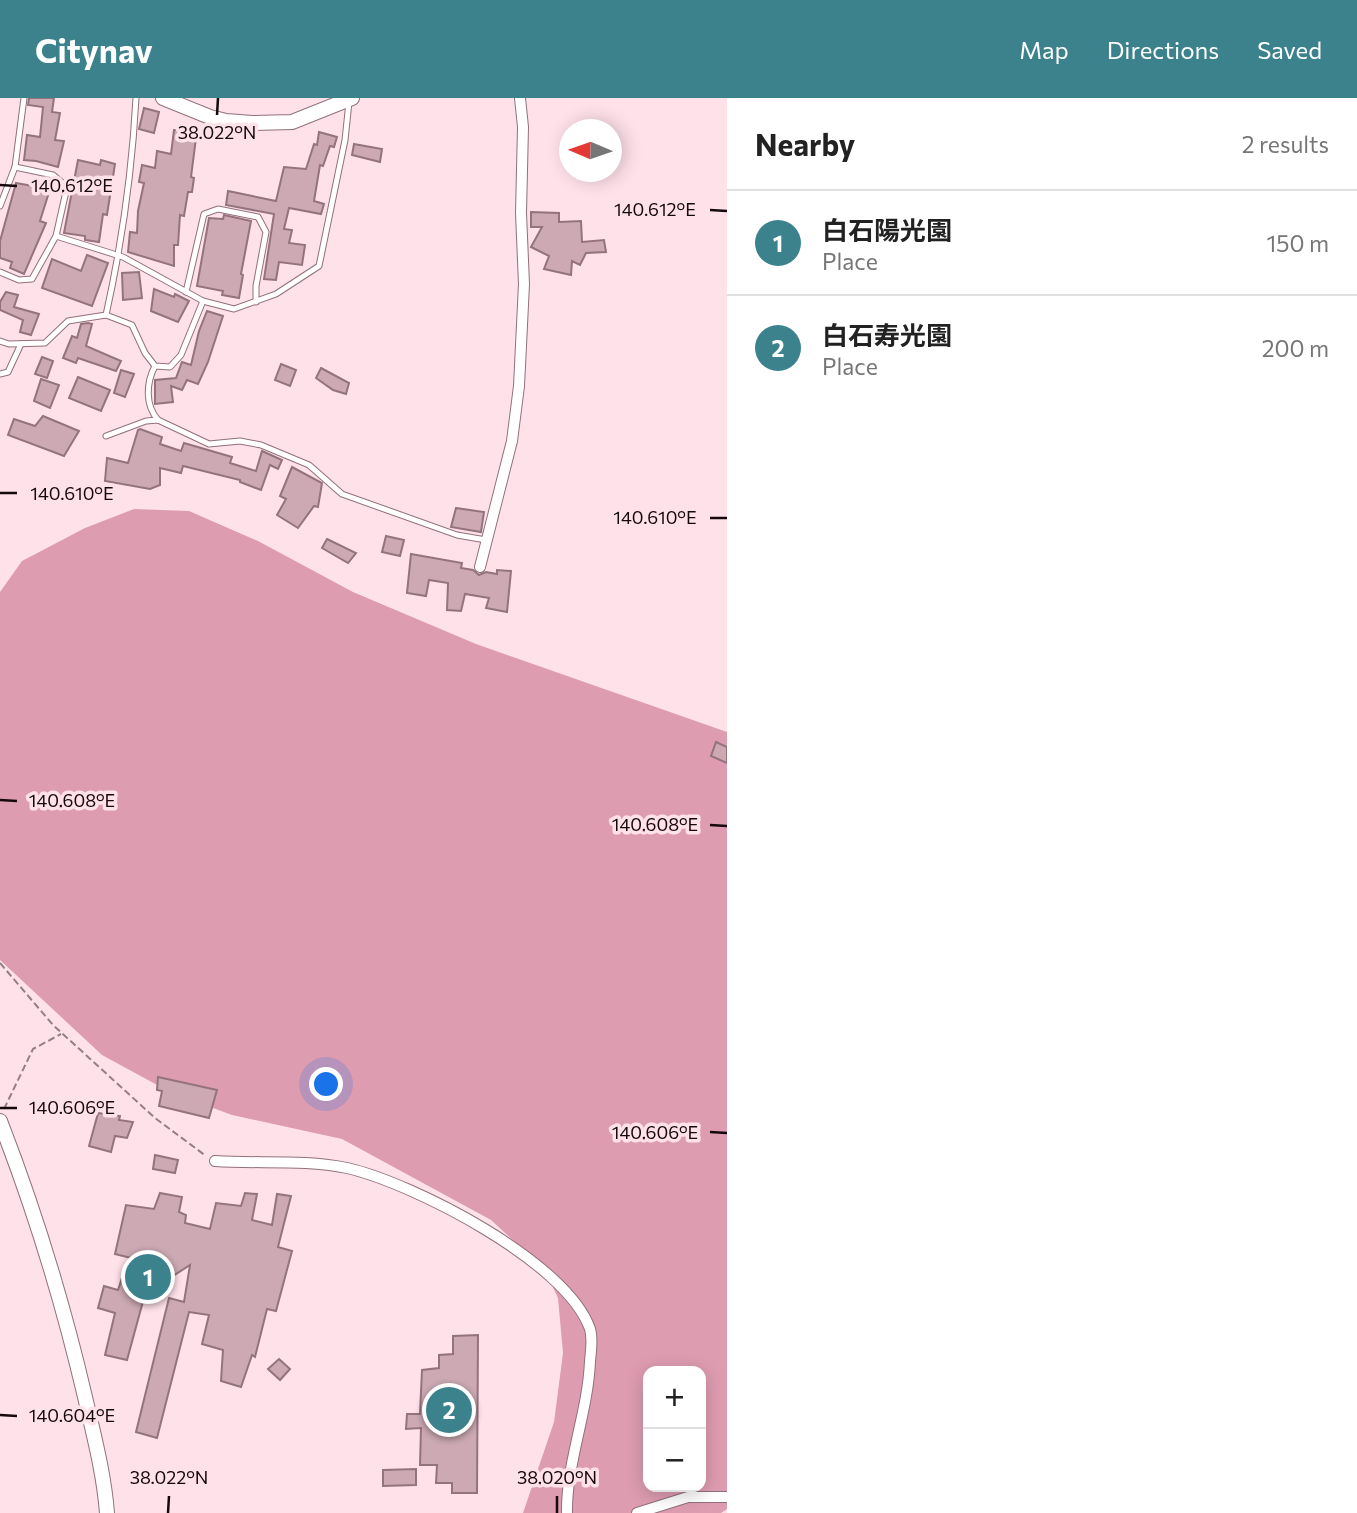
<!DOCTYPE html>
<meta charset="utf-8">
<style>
:root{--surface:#fff;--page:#f2f2f2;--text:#222;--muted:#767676;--line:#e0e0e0;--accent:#3b828c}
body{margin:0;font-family:Commissioner,"Noto Sans JP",sans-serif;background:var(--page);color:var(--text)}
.controls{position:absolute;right:21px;bottom:21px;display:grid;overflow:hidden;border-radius:14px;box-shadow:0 4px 18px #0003}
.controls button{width:63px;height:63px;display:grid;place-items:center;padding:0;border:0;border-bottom:2px solid var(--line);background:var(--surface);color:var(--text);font:35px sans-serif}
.compass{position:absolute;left:559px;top:21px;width:63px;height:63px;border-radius:50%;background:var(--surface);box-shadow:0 4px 18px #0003;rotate:272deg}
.you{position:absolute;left:327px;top:987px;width:24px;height:24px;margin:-18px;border:5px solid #fff;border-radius:50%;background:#1a73e8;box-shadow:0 0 0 10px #1a73e833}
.badge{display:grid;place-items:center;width:46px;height:46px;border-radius:50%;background:var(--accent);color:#fff;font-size:23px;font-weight:700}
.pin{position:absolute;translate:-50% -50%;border:4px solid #fff;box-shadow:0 2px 7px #0006}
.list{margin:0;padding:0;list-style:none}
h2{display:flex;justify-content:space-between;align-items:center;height:91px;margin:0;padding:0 28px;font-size:30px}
h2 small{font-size:23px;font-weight:400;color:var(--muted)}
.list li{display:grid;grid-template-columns:46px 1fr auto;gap:21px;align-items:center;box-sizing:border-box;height:105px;padding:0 28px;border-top:2px solid var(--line)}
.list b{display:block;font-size:26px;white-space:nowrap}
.list p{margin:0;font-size:23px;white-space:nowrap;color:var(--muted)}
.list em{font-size:23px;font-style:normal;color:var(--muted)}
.map{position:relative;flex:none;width:727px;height:1415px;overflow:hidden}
header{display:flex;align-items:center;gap:42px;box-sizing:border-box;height:98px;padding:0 35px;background:var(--accent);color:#fff}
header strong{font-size:33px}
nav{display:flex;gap:38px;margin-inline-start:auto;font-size:24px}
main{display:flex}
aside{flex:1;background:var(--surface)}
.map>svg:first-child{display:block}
</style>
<header>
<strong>Citynav</strong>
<nav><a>Map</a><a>Directions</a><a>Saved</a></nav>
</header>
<main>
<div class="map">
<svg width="727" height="1415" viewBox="0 0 727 1415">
<rect width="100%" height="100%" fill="#ffe1ea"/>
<path fill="#de9cb1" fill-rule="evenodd" d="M134,411l55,2 69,30 95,51 123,52 251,88v777l-6,4h-198l31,-91 9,-69 -5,-55 -13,-28 -54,-50 -149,-81 -110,-24 -62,-23 -68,-37 -102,-95v-368l22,-31 63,-33zM648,1273h53v116h-53z"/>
<g fill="#cca9b3" stroke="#94737d" stroke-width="2">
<path d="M29,0h25l-2,14 8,1 -5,27 9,1 -6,26 -22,-6 -12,-1 3,-25 13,2 3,-30 -15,-2z"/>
<path d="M144,10l15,4 -5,21 -15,-4z"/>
<path d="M174,32h23l-6,47 3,1 -2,14h-4l-4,24 -4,-1 -2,30h-4v21l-46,-14 2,-20 7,1 1,-22 6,-28 -5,-1 3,-17 13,3 2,-17 14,3z"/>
<path d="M319,34l18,5 -3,10 -4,-1 -7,20 -3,-1 -6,36 10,3 -3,10 -32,-6 -5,21 8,1 -3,13 16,2 -3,20 -23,-3 -3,18 -12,-1 10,-65 -48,-9 2,-14 48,10 8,-34 22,2 8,-25 3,1z"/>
<path d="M354,46l28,5 -2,13 -28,-7z"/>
<path d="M78,62l22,5 1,-5 14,4 -8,51 -4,-1 -4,28 -14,-2v-4l-21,-3z"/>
<path d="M16,85l34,6 -10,32 6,2 -22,51 -14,-6 2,-6 -12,-4v-17z"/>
<path d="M531,114l28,1v9l22,-1 1,21 22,-2 2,12 -20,1 -6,12 -8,-4 -1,14 -27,-6 5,-13 -18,-9 11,-20h-11z"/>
<path d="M224,117l27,6 -10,53 2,1 -4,23 -17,-3 1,-4 -26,-5 12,-68 14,1z"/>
<path d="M87,157l21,8 -16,43 -50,-18 10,-29 29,12z"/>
<path d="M139,174l3,26 -19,2 -1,-27z"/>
<path d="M154,191l20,8 1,-3 14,7 -11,21 -27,-11z"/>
<path d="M6,194l12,3 -4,12 25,7 -8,21 -11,-3 3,-12 -23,-10v-8z"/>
<path d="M207,213l16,5 -15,46 -10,22 -11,-4 -5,10 -11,-4 2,16 -18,2v-24l21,-2 6,-16 9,3 8,-34z"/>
<path d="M88,225l4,1 -6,22 35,15 -5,10 -38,-13 -2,5 -13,-5 9,-22 5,2 4,-14z"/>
<path d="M42,259l11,4 -6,17 -12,-4z"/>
<path d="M281,266l15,6 -6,16 -15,-6z"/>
<path d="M321,270l28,15 -3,11 -13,-4 -17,-12z"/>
<path d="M121,272l13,4 -9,23 -11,-4z"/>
<path d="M78,279l32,13 -9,21 -32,-13z"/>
<path d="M41,281l18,6 -9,23 -16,-7z"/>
<path d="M43,318l36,15 -15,25 -56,-21 6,-16 21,7z"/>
<path d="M140,331l22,8 -2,7 21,7 3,-8 48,14 -2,6 26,8 6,-20 20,9 -4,9 -8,-4 -9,25 -21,-8v-2l-57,-14 -2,7 -21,-5v17l-10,4 -45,-8 2,-23 21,5 10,-33z"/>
<path d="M292,369l30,16 -4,24 -4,-1 -16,22 -21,-13 9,-16 -6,-3z"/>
<path d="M456,410l28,4 -3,20 -30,-5z"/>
<path d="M386,438l18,4 -4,16 -18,-4z"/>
<path d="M327,441l29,14 -8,10 -26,-15z"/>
<path d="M411,456l51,9 -1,5 12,2 6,5 7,-3 11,2v-4l14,1 -4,41 -21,-4 3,-10 -24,-4 -4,17 -14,-1 1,-27 -19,-3 -3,16 -19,-3z"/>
<path d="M716,644l11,5v16l-16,-7z"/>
<path d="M158,979l59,13 -8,28 -50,-12 3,-15 -5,-1z"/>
<path d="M98,1015l22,3 -1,4 14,2 -6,16 -12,-2 -4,16 -22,-6z"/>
<path d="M155,1057l23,5 -3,13 -22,-4z"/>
<path d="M160,1095l22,4 -3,15 7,3 -1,8 25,6 6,-26 25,3 4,-13 12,1 -5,26 20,5 5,-31 14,2 -13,51 14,4 -16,60 -9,-2 -12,48 -3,-2 -11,32 -20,-6 2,-31 -21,-6 7,-29 -20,-3 -32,126 -21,-6 33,-134 15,4 6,-37 -45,29 -18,66 -22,-5 10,-42 -17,-5 6,-22 14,4 4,-12 25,-16 -32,-8 11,-49 28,4z"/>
<path d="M478,1237l-1,158h-25v-10h-16l1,-18h-17l1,-37 -15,1 1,-15h13l2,-44 17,-2v-13l14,-1v-18z"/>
<path d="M279,1261l11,10 -10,11 -12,-11z"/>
<path d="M416,1371v16l-33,1v-16z"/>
</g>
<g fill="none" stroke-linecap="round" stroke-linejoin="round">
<g stroke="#91707b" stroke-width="7">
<g id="service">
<path d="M0,108l15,-39 9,-69"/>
<path d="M56,138l67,21 80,44 31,8 42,-15 43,-28 26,-126 4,-38"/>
<path d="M0,174l19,8 13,-1 24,-43 11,-49 -14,-12 -38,-8"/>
<path d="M186,194l18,-78 14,-5 40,8 8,15 -10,54v16"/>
<path d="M106,217c16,-72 26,-143 30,-217"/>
<path d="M0,243l9,3 36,-1 23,-22 38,-6 26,10 13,28 10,13 15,1 11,-12 22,-54"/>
<path d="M155,268c-9,17 -10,39 3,54"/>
<path d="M0,276l8,-2 13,-28"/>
<path d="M106,338l40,-15 12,-1 51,24 31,-3 21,4 48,20 33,29 115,41 29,5"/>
</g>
</g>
<g stroke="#91707b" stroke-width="12">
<g id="minor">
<path d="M480,469l32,-126 7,-55 5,-102 -3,-71 2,-86 -3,-29"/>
<path d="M215,1063c43,3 90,-2 132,7 66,15 220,94 243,161 3,10 1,22 0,32 -2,51 -24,103 -23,152"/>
<path d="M637,1415l51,-16h39"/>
</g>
</g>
<g stroke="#91707b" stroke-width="16">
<g id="tertiary">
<path d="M163,0l47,19 16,4 26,2 40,-1 60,-24"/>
<path d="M0,1023c35,90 63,182 85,276 9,39 19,77 22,116"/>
</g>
</g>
<g stroke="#957f86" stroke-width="2" stroke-dasharray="7 3.5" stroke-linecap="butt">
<path d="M0,865l53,62 102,93 51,38"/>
<path d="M4,1011l29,-60 28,-15"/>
</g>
<use href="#service" stroke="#fff" stroke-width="5"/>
<use href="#minor" stroke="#fff" stroke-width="10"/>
<use href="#tertiary" stroke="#fff" stroke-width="14"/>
</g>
<path fill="none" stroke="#15090d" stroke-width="2.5" d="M217,17l1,-17M0,87l17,1M710,112l17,1M0,395h17M710,420h17M0,702l17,1M710,727l17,1M0,1010h17M710,1034l17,1M0,1317l17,1M168,1415l1,-17M557,1415v-17"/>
<g font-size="18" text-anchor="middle" fill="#15090d" stroke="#ffe1ea" stroke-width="7" stroke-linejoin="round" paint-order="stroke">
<text x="217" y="41">38.022°N</text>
<text x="72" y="94">140.612°E</text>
<text x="655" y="118">140.612°E</text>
<text x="72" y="402">140.610°E</text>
<text x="655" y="426">140.610°E</text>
<text x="72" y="709">140.608°E</text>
<text x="655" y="733">140.608°E</text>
<text x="72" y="1016">140.606°E</text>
<text x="655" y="1041">140.606°E</text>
<text x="72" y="1324">140.604°E</text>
<text x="169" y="1386">38.022°N</text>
<text x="557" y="1386">38.020°N</text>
</g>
</svg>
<div class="controls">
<button>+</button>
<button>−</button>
</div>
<svg class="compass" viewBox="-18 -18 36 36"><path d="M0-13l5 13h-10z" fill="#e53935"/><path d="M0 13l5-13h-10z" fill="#767676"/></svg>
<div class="you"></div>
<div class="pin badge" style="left:148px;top:1179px">1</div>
<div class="pin badge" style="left:449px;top:1312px">2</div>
</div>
<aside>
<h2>Nearby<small>2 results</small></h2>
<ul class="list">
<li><span class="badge">1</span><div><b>白石陽光園</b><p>Place</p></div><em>150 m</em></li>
<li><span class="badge">2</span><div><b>白石寿光園</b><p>Place</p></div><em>200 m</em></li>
</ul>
</aside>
</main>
